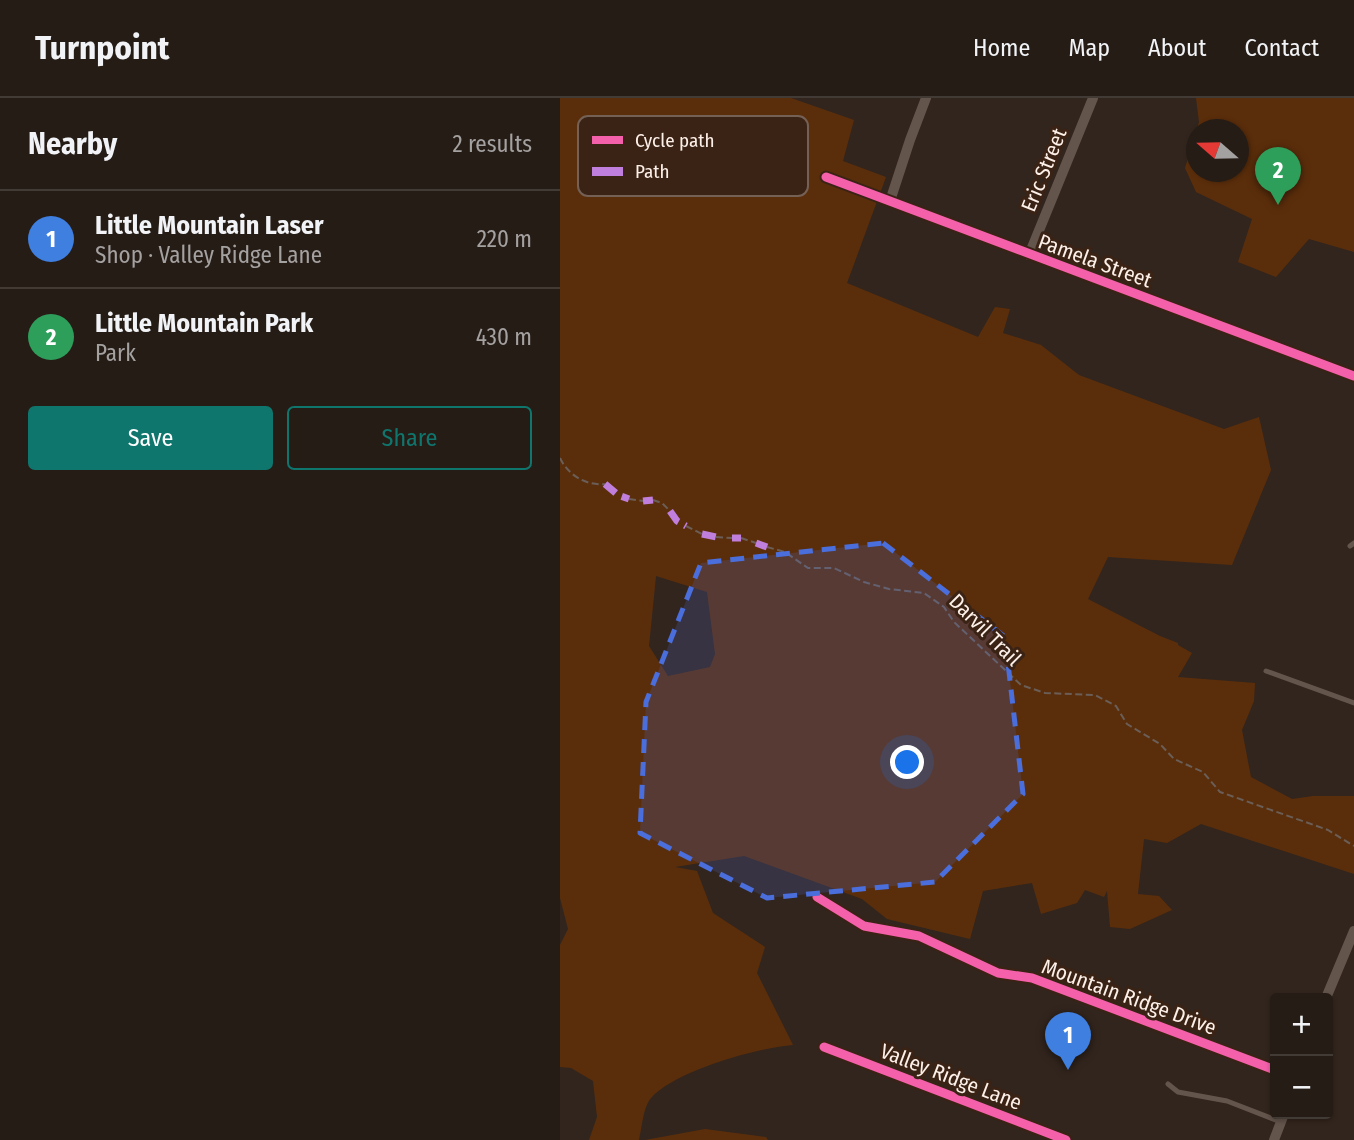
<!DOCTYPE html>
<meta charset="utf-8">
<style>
:root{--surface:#261c16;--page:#2e251f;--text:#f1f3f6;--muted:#a4a1a1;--line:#423a35;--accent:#0f766e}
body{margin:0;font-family:"Fira Sans Condensed",sans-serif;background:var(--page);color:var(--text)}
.controls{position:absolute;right:21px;bottom:21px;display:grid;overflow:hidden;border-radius:7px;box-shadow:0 2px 5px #0004}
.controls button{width:63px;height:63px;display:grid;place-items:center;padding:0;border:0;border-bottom:2px solid var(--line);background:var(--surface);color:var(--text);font:35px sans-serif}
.compass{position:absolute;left:626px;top:21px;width:63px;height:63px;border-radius:50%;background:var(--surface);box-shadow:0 2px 5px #0004;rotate:290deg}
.you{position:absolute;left:348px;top:665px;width:24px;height:24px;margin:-18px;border:5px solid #fff;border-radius:50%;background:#1a73e8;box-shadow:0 0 0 10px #1a73e833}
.badge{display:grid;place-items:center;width:46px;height:46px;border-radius:50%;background:var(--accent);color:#fff;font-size:23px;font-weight:700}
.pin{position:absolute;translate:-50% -58px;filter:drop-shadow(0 2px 4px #0008)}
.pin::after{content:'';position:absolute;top:37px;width:24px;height:21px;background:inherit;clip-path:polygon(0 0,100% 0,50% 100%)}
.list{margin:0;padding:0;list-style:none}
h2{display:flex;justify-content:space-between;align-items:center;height:91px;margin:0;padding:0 28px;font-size:30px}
h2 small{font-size:23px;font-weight:400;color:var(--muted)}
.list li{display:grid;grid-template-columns:46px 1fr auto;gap:21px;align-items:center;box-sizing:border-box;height:98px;padding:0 28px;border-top:2px solid var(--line)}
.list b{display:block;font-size:26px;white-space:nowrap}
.list p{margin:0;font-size:23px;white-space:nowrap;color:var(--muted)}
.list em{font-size:23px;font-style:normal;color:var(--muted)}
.actions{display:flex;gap:14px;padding:21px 28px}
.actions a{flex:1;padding:16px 0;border:2px solid var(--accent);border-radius:7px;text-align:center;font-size:24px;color:var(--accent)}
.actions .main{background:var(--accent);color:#fff}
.map{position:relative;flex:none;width:794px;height:1042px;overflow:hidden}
header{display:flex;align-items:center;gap:42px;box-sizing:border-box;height:98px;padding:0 35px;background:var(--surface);border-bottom:2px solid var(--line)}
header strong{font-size:33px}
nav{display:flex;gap:38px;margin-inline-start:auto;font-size:24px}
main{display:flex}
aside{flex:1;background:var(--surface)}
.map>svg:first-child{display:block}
</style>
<header>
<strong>Turnpoint</strong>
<nav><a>Home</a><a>Map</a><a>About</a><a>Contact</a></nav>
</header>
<main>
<aside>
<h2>Nearby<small>2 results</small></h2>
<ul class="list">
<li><span class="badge" style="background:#3f7fe0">1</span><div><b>Little Mountain Laser</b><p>Shop · Valley Ridge Lane</p></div><em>220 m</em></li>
<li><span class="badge" style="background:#2e9e5b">2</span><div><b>Little Mountain Park</b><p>Park</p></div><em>430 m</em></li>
</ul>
<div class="actions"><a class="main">Save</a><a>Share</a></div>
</aside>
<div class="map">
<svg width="794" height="1042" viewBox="0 0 794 1042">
<rect width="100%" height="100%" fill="#32251d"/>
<g fill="#5b2e0b" fill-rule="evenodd">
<path d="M0,0h231l63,22 -11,41 43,16 -39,106 131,54 17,-30 15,2 -7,24 38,12 38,30 145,54 35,-12 12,53 -39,95 -124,-8 -20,42 72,37 18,7v2l14,8 -14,24 77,6 -1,18 -12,29 9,47 41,22 21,-3h41v78l-153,-50 -34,19 -23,-4 -6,55 21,2 13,14 -42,19 -20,-2 -3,-36 -3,6 -19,-7 -8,13 -36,11 -9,-31 -49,8 -13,48 -83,-20 -25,-20 -118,-43 -69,11 22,4 16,42 52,34 -8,26 36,72c-37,3 -118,26 -142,53 -8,9 -9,30 -12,42h-50l8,-23 -4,-36 -22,-13 -11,-1v-122l8,-16 -8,-31zM96,478l51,16 8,62 -5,13 -42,9 -19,-30z"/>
<path d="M636,0h158v154l-45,-13 -33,38 -38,-15 14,-43 -56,-27 -11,-24 14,-46zM636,32h42v42h-42z"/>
<path d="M145,1031l61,8 2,3h-123z"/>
</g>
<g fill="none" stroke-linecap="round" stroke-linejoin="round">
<g stroke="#6a5e57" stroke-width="2" stroke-dasharray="7 3.5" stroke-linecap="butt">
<path d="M0,360c8,17 26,28 45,26"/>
<path d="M69,401l14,2"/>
<path d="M93,402l9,3 8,8"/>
<path d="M126,428l16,8"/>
<path d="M156,439l16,1"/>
<path d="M181,440l15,5"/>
<path d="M207,449l18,5 23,16h26l30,14 25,7 35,4 20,14 10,15 67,63 24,8 50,2 21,11 11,18 33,20 14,15 29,13 17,20 108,38 26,16"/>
</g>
<g stroke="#64554c" stroke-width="5">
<path d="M790,448l4,-3"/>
<path d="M706,573l88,32"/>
<path d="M608,986l10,8 49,9 54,21"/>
</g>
<g stroke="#64554c" stroke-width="10">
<path d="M266,79l528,199"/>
<path d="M330,103l20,-61 16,-42"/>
<path d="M469,157l64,-157"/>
<path d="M257,799l47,29 55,10 79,37 34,5 243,92"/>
<path d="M766,900l28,-67"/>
<path d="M264,949l242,93"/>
<path d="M714,1042l10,-26"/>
</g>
<g stroke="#c07fdc" stroke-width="7" stroke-dasharray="14 7" stroke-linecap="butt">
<path d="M45,386l13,11 11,4"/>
<path d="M83,403l10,-1"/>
<path d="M110,413l7,10 9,5"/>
<path d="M142,436l14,3"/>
<path d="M172,440h9"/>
<path d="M196,445l11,4"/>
</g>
<g stroke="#3a2315" stroke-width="13">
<g id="cycleway">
<path d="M266,79l528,199"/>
<path d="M257,799l47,29 55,10 79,37 34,5 243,92"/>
<path d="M264,949l242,93"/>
</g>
</g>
<use href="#cycleway" stroke="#f560ab" stroke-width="9"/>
</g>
<path fill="#4a6edb" fill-opacity="0.2" stroke="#4a6edb" stroke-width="5" stroke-dasharray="14 9" stroke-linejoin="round" d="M323,445l122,94 18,157 -88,88 -168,16 -127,-65 6,-131 55,-139z"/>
<g text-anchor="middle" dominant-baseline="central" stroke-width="6" stroke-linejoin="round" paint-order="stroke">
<g font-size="21" fill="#fdf0e9" stroke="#3a2315">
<text transform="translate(484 72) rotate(-68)">Eric Street</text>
<text transform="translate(535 163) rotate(20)">Pamela Street</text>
<text transform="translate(425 532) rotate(45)">Darvil Trail</text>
<text transform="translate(569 899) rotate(20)">Mountain Ridge Drive</text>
<text transform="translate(391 979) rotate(21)">Valley Ridge Lane</text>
</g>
</g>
<rect x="18" y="18" width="230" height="80" rx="10" fill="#3a2315" stroke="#746055" stroke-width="2"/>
<rect x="32" y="38" width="31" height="8" fill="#f560ab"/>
<rect x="32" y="69" width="31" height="9" fill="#c07fdc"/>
<g font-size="19" fill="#fdf0e9">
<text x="75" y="49">Cycle path</text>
<text x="75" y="80">Path</text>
</g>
</svg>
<div class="controls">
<button>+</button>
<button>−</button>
</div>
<svg class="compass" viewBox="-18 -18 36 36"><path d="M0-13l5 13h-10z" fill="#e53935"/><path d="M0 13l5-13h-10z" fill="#a4a1a1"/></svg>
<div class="you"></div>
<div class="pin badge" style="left:508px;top:972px;background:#3f7fe0">1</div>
<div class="pin badge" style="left:718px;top:107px;background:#2e9e5b">2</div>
</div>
</main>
